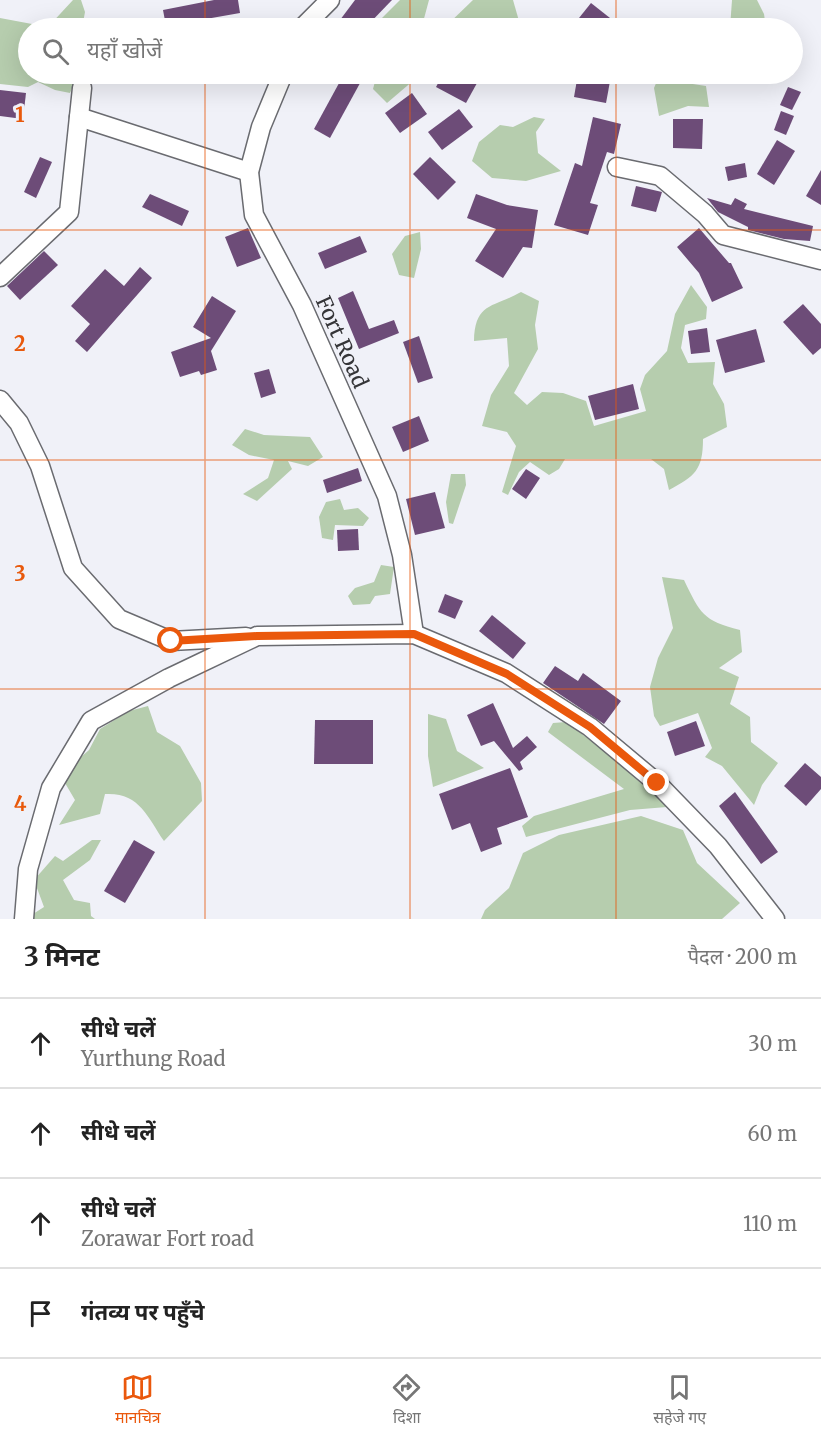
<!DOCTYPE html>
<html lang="hi">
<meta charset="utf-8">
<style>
:root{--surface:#fff;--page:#f6f6f6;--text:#222;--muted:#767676;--line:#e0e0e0;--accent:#ea580c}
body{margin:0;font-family:Merriweather,"Noto Sans Devanagari",serif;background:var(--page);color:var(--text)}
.stop{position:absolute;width:18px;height:18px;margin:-14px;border:4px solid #ea580c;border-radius:50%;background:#fff}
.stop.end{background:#ea580c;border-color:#fff;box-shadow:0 2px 6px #0008}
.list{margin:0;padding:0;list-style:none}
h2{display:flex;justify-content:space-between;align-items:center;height:78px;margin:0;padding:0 24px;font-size:26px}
h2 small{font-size:20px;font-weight:400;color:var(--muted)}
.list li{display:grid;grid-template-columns:39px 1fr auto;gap:18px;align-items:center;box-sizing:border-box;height:90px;padding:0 24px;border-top:2px solid var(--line)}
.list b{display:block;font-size:22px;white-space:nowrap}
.list p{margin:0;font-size:20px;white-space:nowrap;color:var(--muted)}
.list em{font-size:20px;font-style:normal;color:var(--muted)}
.icon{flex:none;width:33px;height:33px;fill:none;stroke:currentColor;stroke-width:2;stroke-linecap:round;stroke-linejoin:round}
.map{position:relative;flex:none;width:821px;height:919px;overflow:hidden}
.search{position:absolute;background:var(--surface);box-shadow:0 6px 24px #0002;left:18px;right:18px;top:18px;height:66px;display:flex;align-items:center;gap:15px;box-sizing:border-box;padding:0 21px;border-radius:33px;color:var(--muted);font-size:22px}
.sheet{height:438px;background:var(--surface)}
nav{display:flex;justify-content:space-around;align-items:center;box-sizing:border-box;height:84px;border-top:2px solid var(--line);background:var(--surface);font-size:16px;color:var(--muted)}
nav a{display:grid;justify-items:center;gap:3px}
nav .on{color:var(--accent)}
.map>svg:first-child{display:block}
</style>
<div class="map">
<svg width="821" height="919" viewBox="0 0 821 919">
<rect width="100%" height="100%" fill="#f0f1f8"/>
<g fill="#b6cdae">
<path d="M73,0h8l4,12 -3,16h-54v46h36l-2,6 12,4 -4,9 -15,-3 -17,-8 -10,5 -28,-3v-66l48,9z"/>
<path d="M400,0h29l-7,26 4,2h-39l-8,-7z"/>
<path d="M473,0h40l8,28h-77z"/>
<path d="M732,0h25l7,14 2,14h-36z"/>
<path d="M377,74h44l-34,29 -14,-14z"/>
<path d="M660,74h10l3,7 33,5 3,21 -21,-1 -29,10 -5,-28z"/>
<path d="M534,117l11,2 -9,13 2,21 23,18 -35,10 -34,-3 -20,-17 7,-19 21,-17 13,2z"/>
<path d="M420,232l1,17 -7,29 -15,-3 -7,-21 13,-18z"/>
<path d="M691,285l16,22 -1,12 -21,6 -4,23 7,15 27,-1 -2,22 11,20 3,23 -24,12c0,31 -8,37 -34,51l-5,-21 -13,-10h-86l-6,10 -10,6 -19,-13 -11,10 -11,23 -6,-3 14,-46 -9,-14 -25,-6 9,-31 18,-29 -2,-28 -33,3c1,-39 19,-33 47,-49l18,9 -4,24 3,24 -24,44 13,12 15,-13 21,1 23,8 8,25 52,-15 -6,-22 5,-14 22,-24 8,-37z"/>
<path d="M245,429l19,6 46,2 13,20 -15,9 -20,-5 4,8 -35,32 -14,-7 25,-16 6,-18 -25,-5 -17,-10z"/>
<path d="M451,474h14l1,11 -13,39 -4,-1 -3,-21z"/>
<path d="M340,499l4,11 14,-2 11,10 -6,8 -28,-1 -2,15 -11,-2 -3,-21 7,-15z"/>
<path d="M381,565l13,2 -4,27 -15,2 -5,8 -17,1 -5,-9 7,-8 19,-6z"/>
<path d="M662,577l22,3c16,33 19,41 56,50l2,22 -23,16 20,9 -9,27 20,13 1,25 27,21 -16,22 -8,20 -32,-39 -17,-9 7,-9 -14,-35 -38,13 -6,-10 -4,-29 8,-29 15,-30z"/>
<path d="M148,706l9,26 23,14 21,37 1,18 -38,40c-17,-25 -25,-49 -59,-47l-5,20 -41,11 16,-25 -10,-17 8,-19 16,-14 11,-21 29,-18z"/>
<path d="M428,714l18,5 11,32 27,17 -51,19 -5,-31z"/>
<path d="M566,722l96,72 -1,5 6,8 -37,3 -104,27 -4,-11 12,-10 90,-27 -76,-57 5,-9z"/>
<path d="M641,816l42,14 14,33 43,40 -18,16h-241l4,-9 24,-22 14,-35 36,-18z"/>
<path d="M92,840h9l-11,20 -27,20 11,20 16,3 1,13 4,3h-61l-1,-5 11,-7 -10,-27 21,-24 8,5z"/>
</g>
<g fill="#6d4c78">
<path d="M214,0h24l2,13 -74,13 -3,-16z"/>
<path d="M355,0h37l-27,28h-31z"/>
<path d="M591,3l19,15 -8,10h-31z"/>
<path d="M344,74h21l-35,64 -16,-9z"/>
<path d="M443,74h39l-16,29 -30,-16z"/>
<path d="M578,74l33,2 -5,27 -32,-6z"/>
<path d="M788,87l13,5 -9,18 -12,-5z"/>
<path d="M0,90l26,3 -3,26 -23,-3z"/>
<path d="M412,93l15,21 -27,19 -15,-20z"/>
<path d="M459,109l14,18 -31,23 -14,-18z"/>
<path d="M781,111l13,5 -8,19 -12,-5z"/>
<path d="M593,117l28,7 -7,30 -7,-2 -17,51 8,2 -10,30 -34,-10 21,-62 7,3z"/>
<path d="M673,119h30l-1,30 -29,-1z"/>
<path d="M777,140l18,11 -21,34 -17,-11z"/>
<path d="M40,157l12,5 -16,36 -12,-6z"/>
<path d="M430,157l26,25 -18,18 -25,-26z"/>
<path d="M745,163l2,14 -19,4 -3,-14z"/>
<path d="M821,170v35l-15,-9z"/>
<path d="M636,186l26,6 -6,20 -25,-6z"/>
<path d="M150,194l39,17 -7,15 -40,-19z"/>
<path d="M476,194l31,11 31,5 -6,38 -9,-1 -20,31 -28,-17 21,-32 -29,-11z"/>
<path d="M707,198l24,7 4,-7 12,6 -3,5 69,17 -3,15 -26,-2 -36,-9v-3l-30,-15z"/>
<path d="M248,228l13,30 -24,9 -12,-30z"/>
<path d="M699,228l30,35h2l12,25 -31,14 -13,-29 -22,-26z"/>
<path d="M360,236l7,16 -42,17 -7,-16z"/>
<path d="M44,251l14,14 -38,35 -13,-14z"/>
<path d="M140,267l12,11 -65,74 -12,-11 15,-17 -19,-18 34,-37 19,17z"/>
<path d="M353,291l16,38 25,-9 5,13 -40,16 -21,-51z"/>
<path d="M212,296l24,15 -25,40 6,19 -16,5 -2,-4 -19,6 -9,-25 40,-14 -18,-11z"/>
<path d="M803,304l18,20v24l-8,7 -30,-33z"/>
<path d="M707,328l3,24 -19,2 -3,-23z"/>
<path d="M756,329l9,33 -40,11 -9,-33z"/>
<path d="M419,336l14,42 -15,5 -15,-41z"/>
<path d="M269,369l7,24 -15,5 -7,-25z"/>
<path d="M633,384l6,25 -44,11 -7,-24z"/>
<path d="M419,416l10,25 -26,11 -11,-25z"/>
<path d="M358,468l4,13 -35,12 -4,-13z"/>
<path d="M526,469l14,9 -14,21 -14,-10z"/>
<path d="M435,492l10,36 -30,7 -9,-36z"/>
<path d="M358,529l1,21 -21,1 -1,-21z"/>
<path d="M445,594l18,7 -8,18 -17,-7z"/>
<path d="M492,615l34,28 -13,16 -34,-28z"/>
<path d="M555,666l23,15 5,-8 38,28 -17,23 -61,-41z"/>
<path d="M493,703l20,45 14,-12 10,11 -17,15 3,7 -4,2 -25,-30 -13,5 -14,-31z"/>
<path d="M315,720h58v44h-59z"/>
<path d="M696,721l9,25 -30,10 -8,-24z"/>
<path d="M805,763l16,14v12l-15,17 -22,-20z"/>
<path d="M510,768l18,49 -31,11 5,16 -21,8 -11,-29 -18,7 -13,-36z"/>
<path d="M735,792l43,60 -17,12 -42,-58z"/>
<path d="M134,840l21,12 -30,51 -21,-12z"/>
</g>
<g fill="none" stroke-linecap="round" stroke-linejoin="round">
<g stroke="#6a6b70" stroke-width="21">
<g id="minor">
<path d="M302,28l28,-28"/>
<path d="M283,74l-22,53 -12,45 5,43 48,90 85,191 15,59 12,79"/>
<path d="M79,117l170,55"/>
<path d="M617,167l43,9 45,38 18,21 98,25"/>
<path d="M0,277l69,-65 13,-124"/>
<path d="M0,400l19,23 21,43 33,102 46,51 52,22 75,-4"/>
<path d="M24,919l4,-50 23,-81 40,-67 78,-43 88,-42 157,-2 92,39 84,54 67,56 61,63 57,73"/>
</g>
</g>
<use href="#minor" stroke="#fff" stroke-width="18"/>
</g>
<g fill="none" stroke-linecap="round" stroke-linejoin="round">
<path stroke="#ea580c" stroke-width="8" d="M171,641l86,-5 157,-2 93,40 83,53 67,56"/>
</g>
<path fill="none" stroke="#e8590c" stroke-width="1.5" stroke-opacity="0.55" d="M205,0v28M410,0v28M616,0v28M205,74v845M410,74v845M616,74v845M0,230h821M0,460h821M0,689h821"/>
<g text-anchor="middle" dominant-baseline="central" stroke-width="6" stroke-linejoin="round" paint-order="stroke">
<g font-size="21" fill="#353538" stroke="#f0f1f8">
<text transform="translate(342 342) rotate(66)">Fort Road</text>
</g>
</g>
<g font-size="20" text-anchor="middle" font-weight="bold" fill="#e8590c" stroke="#f0f1f8" stroke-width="6" stroke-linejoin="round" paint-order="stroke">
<text x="20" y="122">1</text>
<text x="20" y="351">2</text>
<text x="20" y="581">3</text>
<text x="20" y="811">4</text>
</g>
</svg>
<div class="stop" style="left:171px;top:641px"></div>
<div class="stop end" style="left:657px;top:783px"></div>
<div class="search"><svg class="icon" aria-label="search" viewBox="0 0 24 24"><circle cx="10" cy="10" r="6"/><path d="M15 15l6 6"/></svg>यहाँ खोजें</div>
</div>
<section class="sheet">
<h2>3 मिनट<small>पैदल · 200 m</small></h2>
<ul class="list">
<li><svg class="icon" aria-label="ahead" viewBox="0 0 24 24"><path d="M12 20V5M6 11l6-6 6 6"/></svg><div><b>सीधे चलें</b><p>Yurthung Road</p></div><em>30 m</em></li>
<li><svg class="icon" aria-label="ahead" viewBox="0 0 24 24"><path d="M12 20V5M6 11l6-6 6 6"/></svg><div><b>सीधे चलें</b></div><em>60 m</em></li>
<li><svg class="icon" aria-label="ahead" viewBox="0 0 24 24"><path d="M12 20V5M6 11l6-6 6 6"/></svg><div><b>सीधे चलें</b><p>Zorawar Fort road</p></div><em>110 m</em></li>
<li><svg class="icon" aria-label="arrive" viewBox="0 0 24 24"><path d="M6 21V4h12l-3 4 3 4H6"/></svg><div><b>गंतव्य पर पहुँचे</b></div></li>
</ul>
</section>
<nav>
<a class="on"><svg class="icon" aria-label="map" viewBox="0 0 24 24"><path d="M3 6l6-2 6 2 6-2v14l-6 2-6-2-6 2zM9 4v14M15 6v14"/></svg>मानचित्र</a>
<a><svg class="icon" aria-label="directions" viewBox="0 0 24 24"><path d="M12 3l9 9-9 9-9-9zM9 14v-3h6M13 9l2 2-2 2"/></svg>दिशा</a>
<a><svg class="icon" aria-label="saved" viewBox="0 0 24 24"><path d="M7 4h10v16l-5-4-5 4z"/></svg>सहेजे गए</a>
</nav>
